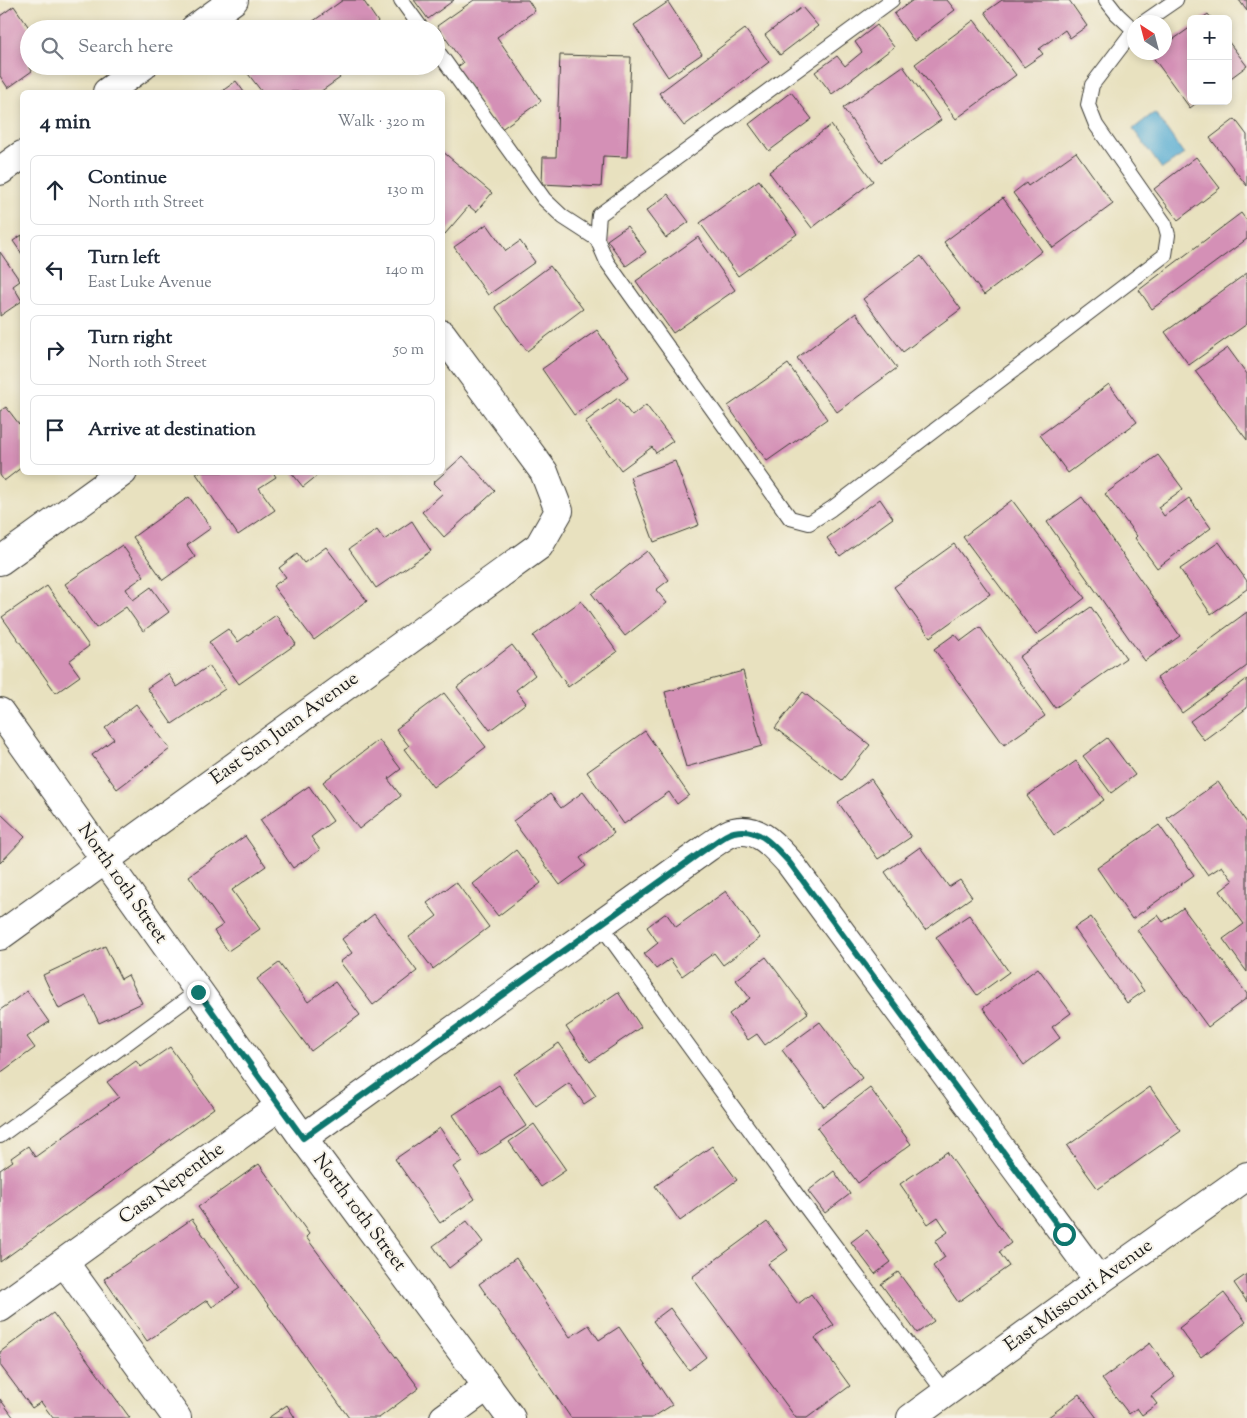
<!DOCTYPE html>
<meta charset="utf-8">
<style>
:root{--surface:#fff;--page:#f2f2f3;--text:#1f2937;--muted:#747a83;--line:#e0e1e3}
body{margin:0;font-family:"Sorts Mill Goudy",serif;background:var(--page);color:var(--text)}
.controls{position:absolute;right:15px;top:15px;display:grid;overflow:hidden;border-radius:8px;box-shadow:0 2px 8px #0003}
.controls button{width:45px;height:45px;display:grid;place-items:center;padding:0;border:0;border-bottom:1px solid var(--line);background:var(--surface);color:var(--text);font:25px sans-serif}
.compass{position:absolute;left:1127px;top:15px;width:45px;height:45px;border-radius:50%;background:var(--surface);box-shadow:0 2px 8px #0003;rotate:324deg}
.stop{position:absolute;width:15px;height:15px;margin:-11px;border:4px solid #0f766e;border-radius:50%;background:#fff}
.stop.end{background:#0f766e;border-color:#fff;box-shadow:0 1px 5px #0008}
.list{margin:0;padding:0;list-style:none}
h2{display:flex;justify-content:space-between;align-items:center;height:65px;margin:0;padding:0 20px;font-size:21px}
h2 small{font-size:16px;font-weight:400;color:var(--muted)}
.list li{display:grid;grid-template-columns:32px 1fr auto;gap:15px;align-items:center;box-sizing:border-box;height:70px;margin:0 10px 10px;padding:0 10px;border:1px solid var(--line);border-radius:8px}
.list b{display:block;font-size:19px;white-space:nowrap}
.list p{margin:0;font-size:16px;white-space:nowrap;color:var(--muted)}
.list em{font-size:16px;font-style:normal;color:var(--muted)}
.icon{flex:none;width:28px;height:28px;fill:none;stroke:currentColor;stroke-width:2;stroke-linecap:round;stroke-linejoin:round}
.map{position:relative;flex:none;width:1247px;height:1418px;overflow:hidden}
.search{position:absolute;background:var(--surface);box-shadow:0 2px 8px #0003;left:20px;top:20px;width:425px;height:55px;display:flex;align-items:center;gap:12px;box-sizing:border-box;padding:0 18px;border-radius:28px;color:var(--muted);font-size:19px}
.panel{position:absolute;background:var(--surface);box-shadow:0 2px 8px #0003;left:20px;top:90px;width:425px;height:385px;border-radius:8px}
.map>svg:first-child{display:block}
</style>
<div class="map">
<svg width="1247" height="1418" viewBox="0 0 1247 1418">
<rect width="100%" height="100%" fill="#f7f3e8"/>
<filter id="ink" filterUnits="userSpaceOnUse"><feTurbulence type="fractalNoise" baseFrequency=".02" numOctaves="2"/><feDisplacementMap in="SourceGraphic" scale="10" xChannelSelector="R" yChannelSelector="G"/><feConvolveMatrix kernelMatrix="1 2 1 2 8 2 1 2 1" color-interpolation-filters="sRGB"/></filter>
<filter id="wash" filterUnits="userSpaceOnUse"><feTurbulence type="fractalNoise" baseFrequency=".0096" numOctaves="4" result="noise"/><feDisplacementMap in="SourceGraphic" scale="20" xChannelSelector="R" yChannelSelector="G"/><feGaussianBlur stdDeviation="1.12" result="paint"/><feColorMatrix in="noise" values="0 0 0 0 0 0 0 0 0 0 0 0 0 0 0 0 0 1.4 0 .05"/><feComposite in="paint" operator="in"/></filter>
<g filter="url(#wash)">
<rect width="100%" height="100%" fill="#e8e1bf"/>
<path fill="#54abd1" stroke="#386476" d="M1155,113l29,41 -22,15 -29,-40 18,-14z"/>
<g id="blocks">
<g fill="#d490b6">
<path d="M343,0h20l15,22 -9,7h-52l-5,-7z"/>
<path d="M414,0h40l-26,19z"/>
<path d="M474,0h54l7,11 -38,26 44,64 -41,29 -44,-62 7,-5 -26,-37z"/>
<path d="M913,0h34l8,10 -41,31 -20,-27z"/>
<path d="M1002,0h67l18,26 -17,12 -5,-8 -26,19 4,5 -19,13 -39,-55z"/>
<path d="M1239,0h8v11z"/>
<path d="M668,2l34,52 -34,23 -34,-52z"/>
<path d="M14,6l16,23h-1v37l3,5 -24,17 -8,-12v-60z"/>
<path d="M802,7l16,19 -38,29 -15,-20z"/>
<path d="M1208,14l4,5h-11z"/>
<path d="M974,20l42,55 -60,44 -41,-55z"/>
<path d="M877,25l17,22 -62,47 -17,-22 22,-16 8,10 17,-14 -7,-10z"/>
<path d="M1191,27v74h8l-9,7 -38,-52 4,-4h8v-6z"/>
<path d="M745,29l24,33 -85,64 -25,-33z"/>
<path d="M1228,41l19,25 -19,14z"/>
<path d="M560,55l71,2 -4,100 -24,-1 -2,31 -59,-3 1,-27h13z"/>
<path d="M242,66h89l9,12 -20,14h-58z"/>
<path d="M903,66l38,54 -60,42 -38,-54z"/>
<path d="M236,81l8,11h-23z"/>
<path d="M791,92l21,27 -43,32 -20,-27z"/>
<path d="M1235,119l12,16v51l-37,-48z"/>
<path d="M831,125l42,56 -61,47 -43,-56z"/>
<path d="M442,151l50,42 -16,19 -7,-6 -24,28 -3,-2z"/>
<path d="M1076,152l37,52 -60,44 -40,-55 13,-10 2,3z"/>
<path d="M1196,157l24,31 -42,32 -24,-31z"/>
<path d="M759,180l38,54 -59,42 -38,-53z"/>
<path d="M668,194l21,28 -23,16 -20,-27z"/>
<path d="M1003,198l39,53 -58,44 -40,-53z"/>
<path d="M1241,213l6,8v18l-95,70 -13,-19z"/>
<path d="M487,224l19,27 14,-10 15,21 -47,33 -34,-48z"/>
<path d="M627,226l19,26 -20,14 -19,-26z"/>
<path d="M22,235v19l-9,-13z"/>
<path d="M698,237l37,53 -62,43 -37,-52z"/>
<path d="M0,252l20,29 -7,5 9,15 -22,15z"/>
<path d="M921,256l40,53 -58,43 -40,-53z"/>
<path d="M550,266l33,43 -56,42 -32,-44z"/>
<path d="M1247,273v51l-58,41 -24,-33z"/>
<path d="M856,313l41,55 -60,44 -40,-54z"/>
<path d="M597,330l32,47 -55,38 -32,-46z"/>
<path d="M1228,348l19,26v66l-52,-69z"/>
<path d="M788,364l39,55 -60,42 -39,-55z"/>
<path d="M1109,384l28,38 -69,51 -28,-38z"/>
<path d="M618,398l14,18 14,-11 27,36 -17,12 -4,-6 -31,23 -36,-48z"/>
<path d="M6,407l13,17 3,-3v46l-18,14 -4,-6v-64z"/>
<path d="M1158,455l25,34 -25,18 6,9 25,-18 22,30 -54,40 -22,-30 2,-2 -32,-42z"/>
<path d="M463,456l32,35 -51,46 -22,-25 21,-19 -10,-10z"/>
<path d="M675,461l24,64 -45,17 -24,-65z"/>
<path d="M195,472h78l3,5 -17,11 16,22 -37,25z"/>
<path d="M291,472h25l2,3 -15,12z"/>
<path d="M189,497l22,31 -24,17 8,12 -32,23 -30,-43z"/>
<path d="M1082,497l98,139 -35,25 -98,-139z"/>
<path d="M880,499l13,19 -53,38 -13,-18z"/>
<path d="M1012,500l73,98 -49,37 -73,-98z"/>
<path d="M412,521l19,30 -55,37 -27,-39 28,-19 7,10z"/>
<path d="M1219,542l28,39v8l-36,25 -31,-45z"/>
<path d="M954,544l36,50 -60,43 -36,-50z"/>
<path d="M122,545l22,31 -18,13 7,11 18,-13 18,25 -26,19 -17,-24 -30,21 -31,-44z"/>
<path d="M326,547l41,54 -53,39 -41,-54 13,-9 -7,-9 18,-14 7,9z"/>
<path d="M647,551l22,29 -13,10 11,13 -42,33 -33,-42z"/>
<path d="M47,586l42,60 -20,15 11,15 -24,17 -54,-76z"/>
<path d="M581,601l36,51 -49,35 -35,-51z"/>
<path d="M1091,607l35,51 -71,50 -36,-51z"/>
<path d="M1247,612v54l-65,47 -25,-35z"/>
<path d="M276,615l20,29 -57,40 -30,-42 19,-13 10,13z"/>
<path d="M980,627l65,89 -41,29 -70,-96 21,-15 6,7z"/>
<path d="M512,645l23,30 -19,15 10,13 -36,27 -33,-43z"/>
<path d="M209,666l16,23 -53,35 -25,-36 21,-14 9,13z"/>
<path d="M743,671l19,75 -76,21 -21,-75z"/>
<path d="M1247,679v29l-43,32 -14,-19z"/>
<path d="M803,692l67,53 -28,35 -67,-52z"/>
<path d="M444,693l42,54 -53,40 -29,-38 5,-3 -13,-17z"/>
<path d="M136,704l34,45 -53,40 -25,-34 22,-16 -9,-11z"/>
<path d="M645,731l44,64 -12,9 -8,-12 -45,32 -37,-52z"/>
<path d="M1107,738l28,37 -24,18 -28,-37z"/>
<path d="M379,740l22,29 -13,10 13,17 -42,33 -36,-47z"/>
<path d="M1076,761l28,39 -50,35 -27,-39z"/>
<path d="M871,779l40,58 -33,22 -40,-57z"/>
<path d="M1218,782l29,41v149l-24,-33 21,-15 -24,-33 13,-10 -11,-15 -14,9 -41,-57z"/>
<path d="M309,786l24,35 -22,16 9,13 -27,18 -33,-48z"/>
<path d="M583,792l31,41 -34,25 6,8 -26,19 -47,-64 37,-27 11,14z"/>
<path d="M0,813l25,24 -25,26z"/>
<path d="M1159,825l35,50 -62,44 -35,-51z"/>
<path d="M245,836l21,30 -34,24 28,39 -32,22 -14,-20 9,-6 -34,-49z"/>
<path d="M920,847l29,40 11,-7 12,17 -47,33 -40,-58z"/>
<path d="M516,850l25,33 -43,33 -25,-32z"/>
<path d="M456,882l33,45 -56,42 -24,-32 28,-21 -10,-13z"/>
<path d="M726,891l34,47 -37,27 -9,-12 -32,23 -12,-17 -14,10 -12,-15 14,-11 -11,-16 19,-14 10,14z"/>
<path d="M1183,908l64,86v4l-39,29 -71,-97 21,-15 5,7z"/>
<path d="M374,914l43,57 -44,34 -33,-43 12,-9 -10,-14z"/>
<path d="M969,915l40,57 -32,23 -41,-58z"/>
<path d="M1091,917l53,74 -17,12 -53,-75z"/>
<path d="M105,946l16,33 7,-4 14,28 -43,20 -13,-27 -27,13 -16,-34z"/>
<path d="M766,957l42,56 -43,32 -8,-11 -9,6 -19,-26 21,-16 -14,-18z"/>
<path d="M279,963l29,39 27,-20 25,33 -49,36 -54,-72z"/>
<path d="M1038,968l33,45 -19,14 8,11 -36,27 -41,-57z"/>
<path d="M27,991l22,31 -22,15 8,11 -35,25v-63z"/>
<path d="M618,992l23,35 -51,35 -24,-35z"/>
<path d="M820,1022l42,56 -38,29 -42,-57z"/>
<path d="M559,1043l37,53 -12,8 -15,-21 -33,23 -22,-32z"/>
<path d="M170,1047l44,61 -214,154v-92l13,-9 -2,-3 17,-12 7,11 84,-60 -12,-15 29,-21 5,6z"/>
<path d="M499,1085l27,41 -46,30 -27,-41z"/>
<path d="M1150,1087l31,44 -83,58 -31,-43z"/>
<path d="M870,1088l41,56 -53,39 -41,-55z"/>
<path d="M534,1124l32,46 -25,17 -32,-45z"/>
<path d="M440,1128l22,33 -9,6 22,32 -35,24 -45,-64z"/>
<path d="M712,1146l25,34 -57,41 -25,-35z"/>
<path d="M947,1152l64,91 -12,9 10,14 -51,36 -25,-36 12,-9 -10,-16 13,-9 -10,-15 -10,7 -28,-40z"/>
<path d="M259,1164l50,70 -3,3 113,151 -40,30h-30l-151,-211z"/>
<path d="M834,1171l16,23 -25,19 -17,-22z"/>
<path d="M192,1219l48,69 -28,19 -5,-7 -60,41 -43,-62z"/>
<path d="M467,1221l16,21 -34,26 -16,-22z"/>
<path d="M767,1222l21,28 -20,14 30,40 13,-10 23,31 -19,13 35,48 -43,32h-11l-104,-141z"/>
<path d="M867,1230l24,32 -16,12 -24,-32z"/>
<path d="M516,1258l54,79 19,-12 10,15 20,-13 53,78 -20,13h-81l-92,-134z"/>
<path d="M898,1272l36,49 -17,12 -36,-49z"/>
<path d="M1247,1274v28l-13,-19z"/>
<path d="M1224,1293l22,29 -45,35 -22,-29z"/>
<path d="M670,1308l36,49 -17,13 -36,-49z"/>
<path d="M53,1313l77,105h-77l-12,-16 -9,6 -32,-43v-13z"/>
<path d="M1150,1343l25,34 -24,19 6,8 -15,11 -5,-7 -8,6 -27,-35z"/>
<path d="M1079,1394l18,24h-50z"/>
<path d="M0,1399l14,19h-14z"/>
<path d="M287,1405l8,13h-27z"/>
</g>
</g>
</g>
<g filter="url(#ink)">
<use href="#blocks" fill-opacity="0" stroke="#3b3a34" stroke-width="1"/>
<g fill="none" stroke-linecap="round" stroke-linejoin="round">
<g stroke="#3b3a34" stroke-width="16">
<g id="service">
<path d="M401,0l21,29"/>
<path d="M892,0l-293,215 -2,24 10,23 183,256 19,5 22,-14 334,-254 3,-20 -3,-11 -69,-99 -8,-20 4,-20 42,-55"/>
<path d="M1106,0l11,14 17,16"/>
<path d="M1144,22l32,-22"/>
<path d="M436,49l108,150 19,18 34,22"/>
<path d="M600,924l202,278 143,191"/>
<path d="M0,1136l198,-145"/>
</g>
</g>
<g stroke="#3b3a34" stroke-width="30">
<g id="minor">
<path d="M194,29l40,-29"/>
<path d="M107,92l36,-26"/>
<path d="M0,171l22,-16"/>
<path d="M0,561l123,-89"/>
<path d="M0,712l303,426 208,280"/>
<path d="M0,936l539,-390 20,-35 -15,-39 -102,-138"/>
<path d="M303,1138l404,-290c8,-5 18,-14 27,-16 25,-6 40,14 55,30l310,419"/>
<path d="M64,1262l113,156"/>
<path d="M0,1308l280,-202"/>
<path d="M444,1418l44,-32"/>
</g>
</g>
<g stroke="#3b3a34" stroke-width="30">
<path id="secondary" d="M911,1418l188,-137 148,-105"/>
</g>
<use href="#service" stroke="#fff" stroke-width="14"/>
<use href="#minor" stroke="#fff" stroke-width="28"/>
<use href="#secondary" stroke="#fff" stroke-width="28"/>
</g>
</g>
<g fill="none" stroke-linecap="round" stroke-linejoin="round" filter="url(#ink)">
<path stroke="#0f766e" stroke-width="6" d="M198,992l105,146 404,-290c8,-5 18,-14 27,-16 25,-6 40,14 55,30l275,372"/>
</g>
<g text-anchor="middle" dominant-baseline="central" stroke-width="4" stroke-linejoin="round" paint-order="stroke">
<g font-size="19" fill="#1c1c1c" stroke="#f7f3e8">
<text transform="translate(285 729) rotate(-36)">East San Juan Avenue</text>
<text transform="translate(122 884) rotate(55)">North 10th Street</text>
<text transform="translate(172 1184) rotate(-36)">Casa Nepenthe</text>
<text transform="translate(359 1213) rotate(53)">North 10th Street</text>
<text transform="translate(1079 1296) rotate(-36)">East Missouri Avenue</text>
</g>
</g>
</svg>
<div class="controls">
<button>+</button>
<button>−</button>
</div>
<svg class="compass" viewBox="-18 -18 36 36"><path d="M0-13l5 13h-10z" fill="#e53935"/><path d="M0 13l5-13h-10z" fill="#747a83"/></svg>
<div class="stop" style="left:1064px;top:1234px"></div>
<div class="stop end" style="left:198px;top:992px"></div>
<div class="search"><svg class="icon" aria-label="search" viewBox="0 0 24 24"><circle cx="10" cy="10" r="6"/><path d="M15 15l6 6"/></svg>Search here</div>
<section class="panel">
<h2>4 min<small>Walk · 320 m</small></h2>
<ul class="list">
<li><svg class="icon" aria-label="ahead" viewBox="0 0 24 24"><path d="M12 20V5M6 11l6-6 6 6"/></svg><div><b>Continue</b><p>North 11th Street</p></div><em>130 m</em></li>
<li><svg class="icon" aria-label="left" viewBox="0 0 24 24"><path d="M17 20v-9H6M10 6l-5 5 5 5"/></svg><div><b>Turn left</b><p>East Luke Avenue</p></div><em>140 m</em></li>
<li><svg class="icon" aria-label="right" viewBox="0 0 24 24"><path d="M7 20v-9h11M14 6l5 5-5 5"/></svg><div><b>Turn right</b><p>North 10th Street</p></div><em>50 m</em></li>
<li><svg class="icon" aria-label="arrive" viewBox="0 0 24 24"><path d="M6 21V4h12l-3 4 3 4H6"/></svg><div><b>Arrive at destination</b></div></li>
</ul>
</section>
</div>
